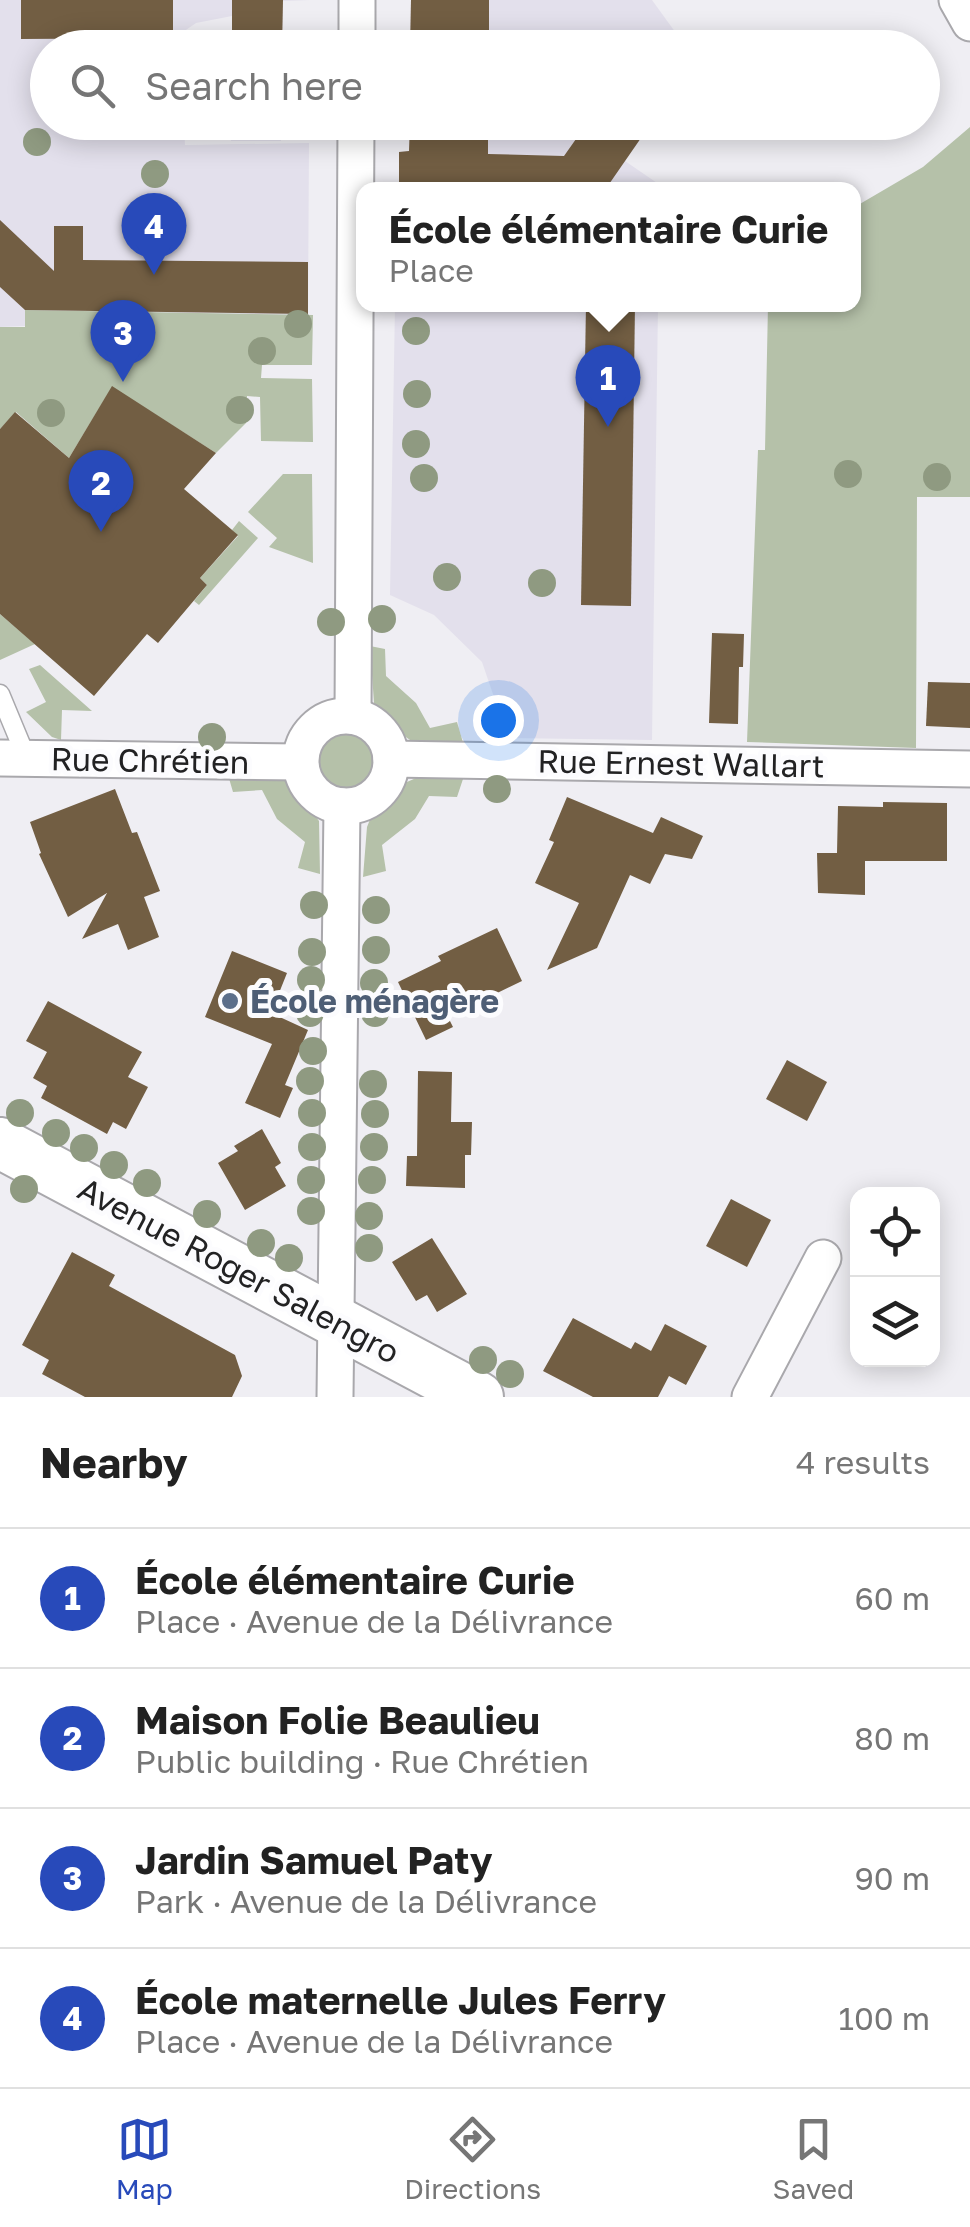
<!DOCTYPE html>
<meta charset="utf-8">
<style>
:root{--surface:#fff;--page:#f6f6f6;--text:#222;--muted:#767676;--line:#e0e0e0;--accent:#284aba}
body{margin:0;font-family:"Golos Text",sans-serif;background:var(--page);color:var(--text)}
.controls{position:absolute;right:30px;bottom:30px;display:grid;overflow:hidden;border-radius:20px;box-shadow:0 5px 25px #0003}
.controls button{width:90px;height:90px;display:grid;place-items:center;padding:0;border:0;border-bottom:2px solid var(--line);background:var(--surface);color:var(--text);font:50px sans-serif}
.you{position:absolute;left:498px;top:720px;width:35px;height:35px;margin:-25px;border:8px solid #fff;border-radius:50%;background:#1a73e8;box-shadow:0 0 0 15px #1a73e833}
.badge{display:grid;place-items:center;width:65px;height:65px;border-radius:50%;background:var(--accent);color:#fff;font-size:32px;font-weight:700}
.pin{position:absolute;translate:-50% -82px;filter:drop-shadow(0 2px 5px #0008)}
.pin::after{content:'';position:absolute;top:52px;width:35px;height:30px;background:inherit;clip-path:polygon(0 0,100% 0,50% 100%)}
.popup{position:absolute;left:356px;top:182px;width:505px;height:130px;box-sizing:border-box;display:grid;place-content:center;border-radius:20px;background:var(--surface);filter:drop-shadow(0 2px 8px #0005);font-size:32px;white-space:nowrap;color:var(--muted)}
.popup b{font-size:38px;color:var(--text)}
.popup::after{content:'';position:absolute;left:50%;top:100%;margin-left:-20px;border:20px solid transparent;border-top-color:var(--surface)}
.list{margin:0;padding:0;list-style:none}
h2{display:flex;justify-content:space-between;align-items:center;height:130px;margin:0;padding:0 40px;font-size:42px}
h2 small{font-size:32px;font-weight:400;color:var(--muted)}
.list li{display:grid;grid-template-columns:65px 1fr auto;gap:30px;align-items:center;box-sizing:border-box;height:140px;padding:0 40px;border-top:2px solid var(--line)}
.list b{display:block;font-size:38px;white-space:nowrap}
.list p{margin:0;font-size:32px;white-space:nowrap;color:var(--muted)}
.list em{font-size:32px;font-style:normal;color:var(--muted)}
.icon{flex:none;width:55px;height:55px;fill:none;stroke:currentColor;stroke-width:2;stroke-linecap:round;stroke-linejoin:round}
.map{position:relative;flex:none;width:970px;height:1397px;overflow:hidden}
.search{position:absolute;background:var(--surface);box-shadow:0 5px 25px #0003;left:30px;right:30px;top:30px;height:110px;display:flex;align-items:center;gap:25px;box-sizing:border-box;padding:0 35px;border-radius:55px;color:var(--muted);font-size:38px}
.sheet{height:690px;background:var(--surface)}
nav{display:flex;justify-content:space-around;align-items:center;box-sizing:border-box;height:140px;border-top:2px solid var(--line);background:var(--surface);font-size:28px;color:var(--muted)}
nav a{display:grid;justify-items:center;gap:5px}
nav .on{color:var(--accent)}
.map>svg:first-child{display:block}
</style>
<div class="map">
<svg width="970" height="1397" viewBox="0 0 970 1397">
<rect width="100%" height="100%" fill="#efeef3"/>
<g fill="#e3e0ec">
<path d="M0,0h310l-27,1 -1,46h-50v-31l-36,7 -13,9v15l-135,1v74l136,1 1,22 124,-2 -1,171 -308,13z"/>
<path d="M411,0h241l34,47 -276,1z"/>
<rect x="231" y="123" width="50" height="18"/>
<path d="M410,123h242l-27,38 35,24v4l-261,1v-38l10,-1z"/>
<path d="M395,305h263l-6,435 -144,-2 -26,-76 -48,-47 -44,-20z"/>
</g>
<g fill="#b5c1a9">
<path d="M970,127v370h-53l-1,251 -169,-6 11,-292h7l3,-145 85,-1v-96l70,-41z"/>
<path d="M25,310l288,5 -1,50h-50l-1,13 51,1 1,63 -52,-1 -1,-44 -13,-1 -1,27 -30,30 -104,-66 -43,71 -53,-46 -16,17v-102h25z"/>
<path d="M283,474h29l1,89 -44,-16 8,-9 -29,-26z"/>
<path d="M239,521l19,17 -59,67 -5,-4 13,-16 -7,-7 38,-42 -6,-6z"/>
<path d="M0,614l35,30 -35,16z"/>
<path d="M370,646l15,3 1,27 30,27 14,25 27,-6 7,24 -51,-4 -13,-9 -26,-30z"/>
<path d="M40,665l52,46 -30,-1 -1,30 -9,-3 -26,-25 20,-10 -17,-33z"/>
<circle cx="345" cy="761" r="31"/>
<path d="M465,773l-8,24 -28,-1 -14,23 -33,26 4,26 -23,6 4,-50 4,-10 29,-32 23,-10z"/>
<path d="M228,775l57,4 5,5 29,37 1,53 -22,-6 7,-26 -28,-23 -15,-29 -29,2z"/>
</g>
<g fill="#725e43">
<path d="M21,0h152v38l-152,1z"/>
<path d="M232,0h51l-1,48h-50z"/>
<path d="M411,0h78v48h-79z"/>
<path d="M410,122h78v32l76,2 24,-34h64l-47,68h-206v-38l10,-1z"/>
<path d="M0,220l54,51v-45h29v34l225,2v52l-283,-4 -25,-23z"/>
<path d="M586,304h49l-4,302 -50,-1z"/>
<path d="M112,386l104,67 -32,36 54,46 -38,43 7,7 -49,58 -11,-9 -53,62 -94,-82v-185l15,-17 54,46z"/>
<path d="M712,633l32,1 -1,33h-4l-1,57 -29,-1z"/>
<path d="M928,682l42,1v45l-44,-2z"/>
<path d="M115,789l17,44 5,-1 23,59 -16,6 15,40 -31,13 -10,-26 -36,15 25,-46 -39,24 -29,-63 2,-1 -11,-31z"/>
<path d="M567,797l86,36 8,-16 42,19 -11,23 -27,-5 -15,30 -20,-9 -33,73 -50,22 32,-67 -44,-20 19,-41 -5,-2z"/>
<path d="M883,802l64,1v58h-82v34l-47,-2 -1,-40h20l1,-47 45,1z"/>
<path d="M497,928l25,53 -74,36 5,10 -27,13 -28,-58 43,-21 -3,-5z"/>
<path d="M232,951l55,22 -16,40 37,17 -23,55 8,3 -13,30 -35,-15 27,-59 -67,-27z"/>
<path d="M48,1001l94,51 -14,25 20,10 -22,42 -13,-7 -6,12 -66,-36 6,-12 -14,-8 14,-26 -21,-11z"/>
<path d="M787,1060l40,22 -20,39 -41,-22z"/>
<path d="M418,1071l34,1 -1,50h21l-1,33h-6v33l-59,-2 1,-30h10z"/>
<path d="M262,1129l19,34 -6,4 11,19 -41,24 -27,-47 20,-12 -4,-5z"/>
<path d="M731,1199l40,21 -24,47 -41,-21z"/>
<path d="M432,1238l35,56 -30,18 -10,-17 -11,6 -24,-39z"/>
<path d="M72,1252l43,23 -6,11 126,69 7,21 -10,21h-147l-43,-23 7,-14 -27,-15z"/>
<path d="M573,1318l58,31 4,-7 16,9 14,-27 42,22 -21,39 -17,-9 -11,21h-65l-50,-26z"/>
</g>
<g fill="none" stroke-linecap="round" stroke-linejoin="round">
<g stroke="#a9a8ac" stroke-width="21">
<path id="lane" d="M0,694l27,65"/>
</g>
<g stroke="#a9a8ac" stroke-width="39">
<g id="street">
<path d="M957,0l13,23"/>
<path d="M357,48v-48"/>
<circle cx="346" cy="761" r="45"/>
<path d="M353,716l3,-594"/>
<path d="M0,758l300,4"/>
<path d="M391,759l579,10"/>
<path d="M335,1397l7,-591"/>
<path d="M750,1397l73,-139"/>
</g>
</g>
<g stroke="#a9a8ac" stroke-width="54">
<path id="secondary" d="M0,1143l478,254"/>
</g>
<use href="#lane" stroke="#fff" stroke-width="18"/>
<use href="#street" stroke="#fff" stroke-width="35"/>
<use href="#secondary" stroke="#fff" stroke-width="50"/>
</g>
<g fill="#8f9a81">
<circle cx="37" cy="142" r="14"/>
<circle cx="155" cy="174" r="14"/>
<circle cx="298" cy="324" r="14"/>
<circle cx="416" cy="331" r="14"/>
<circle cx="262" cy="351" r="14"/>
<circle cx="417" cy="394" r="14"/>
<circle cx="240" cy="410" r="14"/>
<circle cx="51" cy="413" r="14"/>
<circle cx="416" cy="444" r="14"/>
<circle cx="848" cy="474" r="14"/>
<circle cx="937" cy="477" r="14"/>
<circle cx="424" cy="478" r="14"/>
<circle cx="447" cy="577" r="14"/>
<circle cx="542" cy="583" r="14"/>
<circle cx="382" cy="619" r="14"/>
<circle cx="331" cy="622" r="14"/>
<circle cx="489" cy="721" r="14"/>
<circle cx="212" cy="737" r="14"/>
<circle cx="497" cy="789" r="14"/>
<circle cx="314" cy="905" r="14"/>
<circle cx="376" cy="910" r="14"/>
<circle cx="376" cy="950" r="14"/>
<circle cx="312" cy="952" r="14"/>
<circle cx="311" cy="980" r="14"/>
<circle cx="374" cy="983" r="14"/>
<circle cx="310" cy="1013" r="14"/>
<circle cx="375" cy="1013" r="14"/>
<circle cx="313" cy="1051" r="14"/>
<circle cx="310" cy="1081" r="14"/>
<circle cx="373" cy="1084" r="14"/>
<circle cx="20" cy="1113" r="14"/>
<circle cx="312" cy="1113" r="14"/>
<circle cx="375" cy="1114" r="14"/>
<circle cx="56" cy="1133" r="14"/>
<circle cx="312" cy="1147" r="14"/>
<circle cx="374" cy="1147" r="14"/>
<circle cx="84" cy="1148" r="14"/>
<circle cx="114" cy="1165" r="14"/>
<circle cx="311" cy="1180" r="14"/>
<circle cx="372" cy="1180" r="14"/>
<circle cx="147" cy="1183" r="14"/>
<circle cx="24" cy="1189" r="14"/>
<circle cx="311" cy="1211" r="14"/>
<circle cx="207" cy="1214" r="14"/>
<circle cx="369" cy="1216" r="14"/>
<circle cx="261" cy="1243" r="14"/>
<circle cx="369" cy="1248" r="14"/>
<circle cx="289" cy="1258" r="14"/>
<circle cx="483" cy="1360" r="14"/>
<circle cx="510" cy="1374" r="14"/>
</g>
<circle fill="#5c6f8a" stroke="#fcfcfe" stroke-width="4" cx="230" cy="1001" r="10"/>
<g text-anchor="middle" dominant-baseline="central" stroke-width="10" stroke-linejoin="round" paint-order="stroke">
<g font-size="32" fill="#222223" stroke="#fcfcfe">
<text transform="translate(150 760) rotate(1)">Rue Chrétien</text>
<text transform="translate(681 763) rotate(1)">Rue Ernest Wallart</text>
<text transform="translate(239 1270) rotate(28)">Avenue Roger Salengro</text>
</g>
<g font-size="32" font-weight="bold" fill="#4e5e75" stroke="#fcfcfe" text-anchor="start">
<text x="250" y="1001">École ménagère</text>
</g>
</g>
</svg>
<div class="controls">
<button><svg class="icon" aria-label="locate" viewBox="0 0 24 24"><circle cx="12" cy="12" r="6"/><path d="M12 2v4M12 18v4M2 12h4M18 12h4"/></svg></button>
<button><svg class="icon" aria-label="layers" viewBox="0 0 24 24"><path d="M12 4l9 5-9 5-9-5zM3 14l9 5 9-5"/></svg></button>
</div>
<div class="you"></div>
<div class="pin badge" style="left:608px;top:427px">1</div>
<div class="popup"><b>École élémentaire Curie</b>Place</div>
<div class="pin badge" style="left:101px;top:532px">2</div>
<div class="pin badge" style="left:123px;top:382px">3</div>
<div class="pin badge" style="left:154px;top:275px">4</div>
<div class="search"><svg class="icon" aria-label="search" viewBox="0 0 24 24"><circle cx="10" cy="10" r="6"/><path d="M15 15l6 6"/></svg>Search here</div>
</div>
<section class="sheet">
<h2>Nearby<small>4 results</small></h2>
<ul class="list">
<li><span class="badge">1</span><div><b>École élémentaire Curie</b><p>Place · Avenue de la Délivrance</p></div><em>60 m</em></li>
<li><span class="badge">2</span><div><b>Maison Folie Beaulieu</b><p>Public building · Rue Chrétien</p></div><em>80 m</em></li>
<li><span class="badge">3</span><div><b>Jardin Samuel Paty</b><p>Park · Avenue de la Délivrance</p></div><em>90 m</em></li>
<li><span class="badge">4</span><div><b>École maternelle Jules Ferry</b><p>Place · Avenue de la Délivrance</p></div><em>100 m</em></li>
</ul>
</section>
<nav>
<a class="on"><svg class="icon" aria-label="map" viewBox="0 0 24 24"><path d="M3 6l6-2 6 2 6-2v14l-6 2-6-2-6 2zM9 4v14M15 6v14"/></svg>Map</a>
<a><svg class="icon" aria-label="directions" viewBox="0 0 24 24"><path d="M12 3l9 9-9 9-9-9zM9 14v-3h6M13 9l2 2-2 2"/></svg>Directions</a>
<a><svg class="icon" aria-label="saved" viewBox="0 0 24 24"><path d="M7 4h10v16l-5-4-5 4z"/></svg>Saved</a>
</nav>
